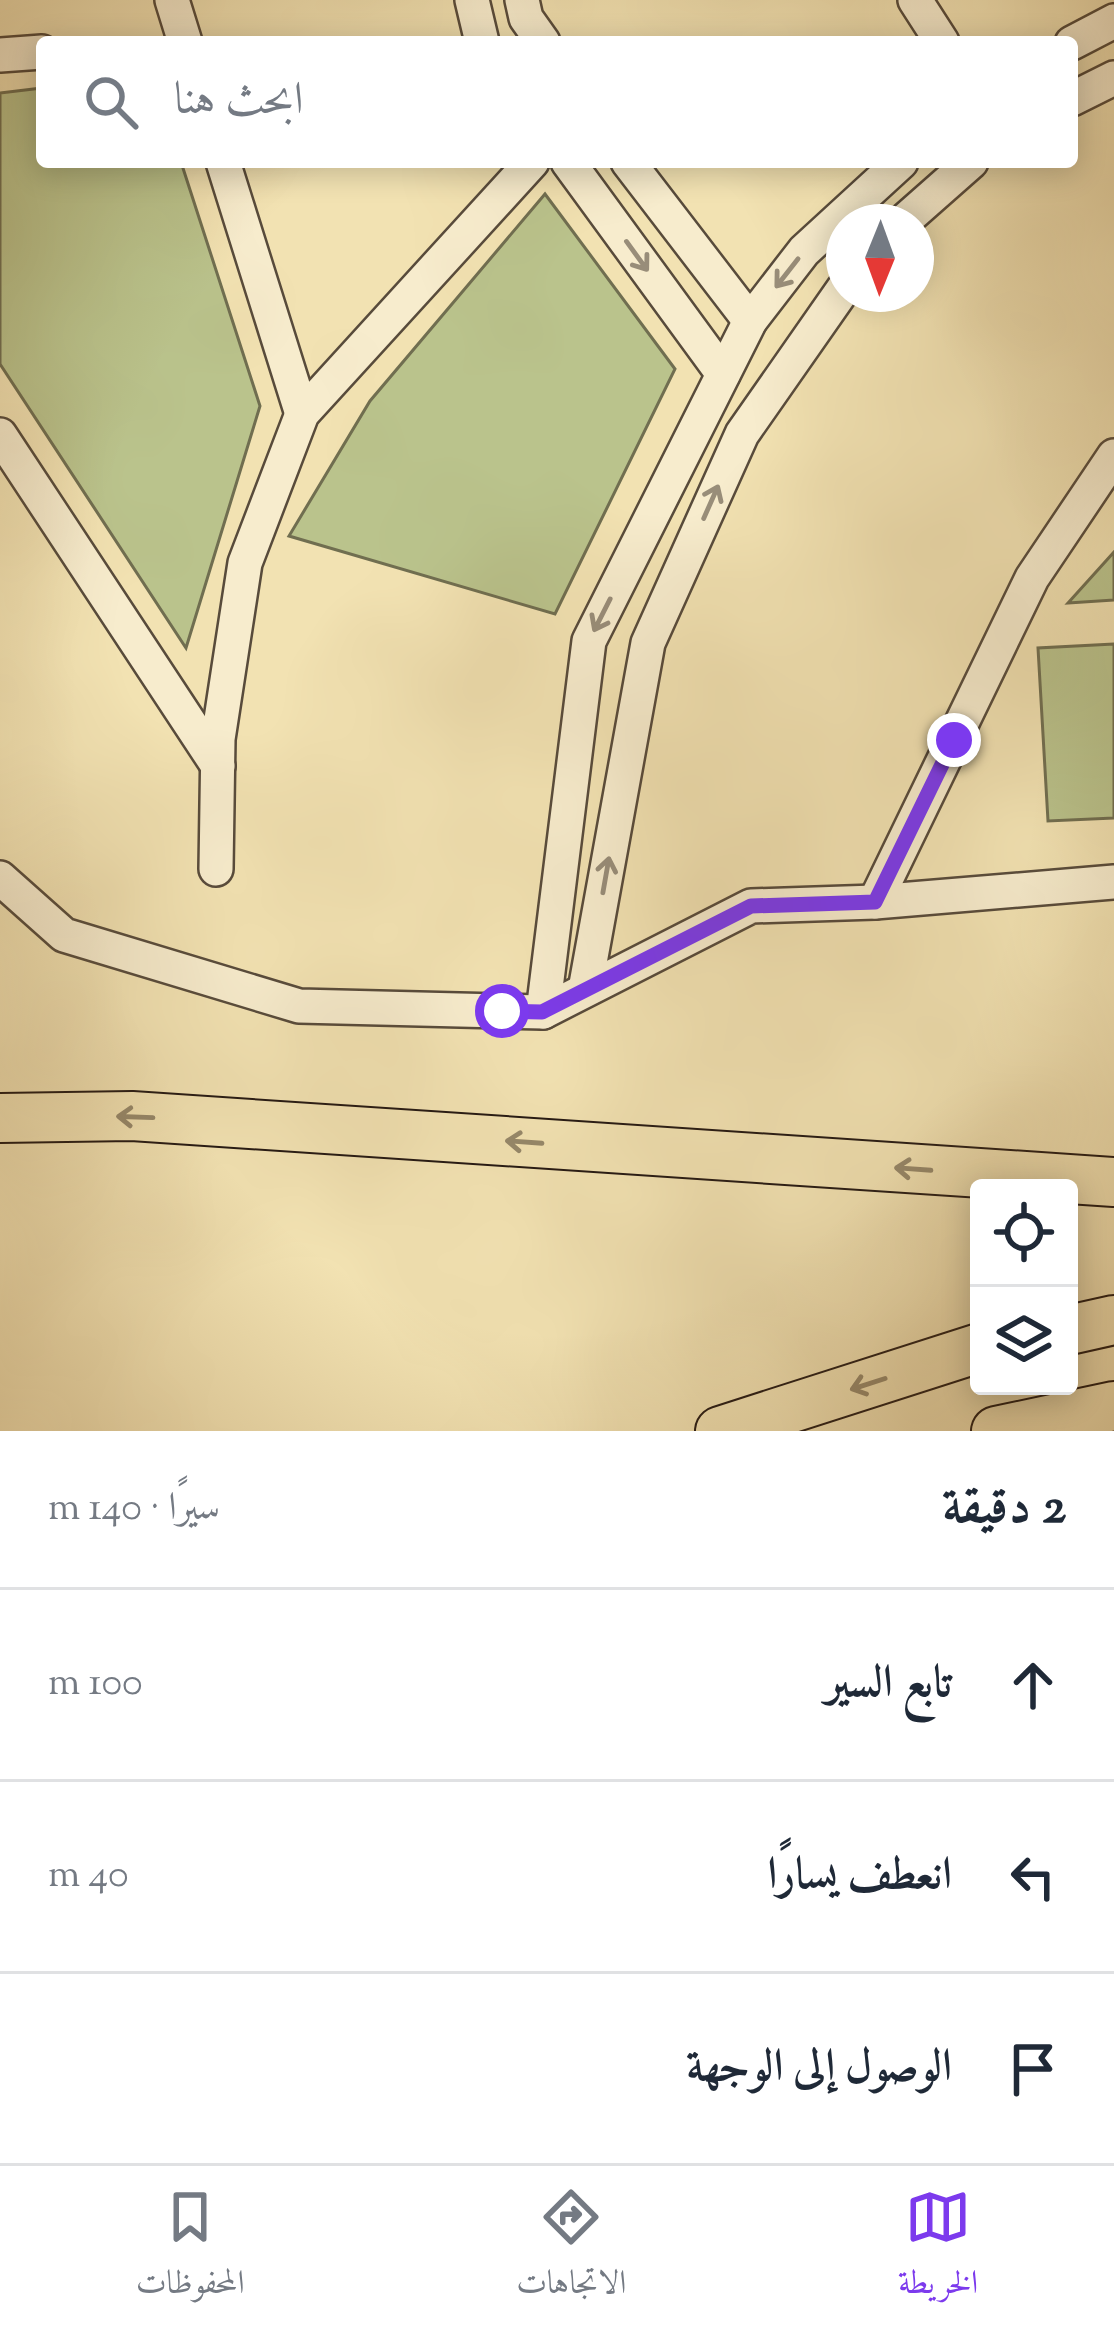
<!DOCTYPE html>
<html lang="ar">
<meta charset="utf-8">
<style>
:root{--surface:#fff;--page:#f2f2f3;--text:#1f2937;--muted:#747a83;--line:#e0e1e3;--accent:#7c3aed}
body{margin:0;font-family:"Sorts Mill Goudy",Amiri,serif;background:var(--page);color:var(--text);direction:rtl}
.controls{position:absolute;right:36px;bottom:36px;display:grid;overflow:hidden;border-radius:12px;box-shadow:0 6px 30px #0003}
.controls button{width:108px;height:108px;display:grid;place-items:center;padding:0;border:0;border-bottom:3px solid var(--line);background:var(--surface);color:var(--text);font:60px sans-serif}
.compass{position:absolute;left:826px;top:204px;width:108px;height:108px;border-radius:50%;background:var(--surface);box-shadow:0 6px 30px #0003;rotate:181deg}
.stop{position:absolute;width:36px;height:36px;margin:-27px;border:9px solid #7c3aed;border-radius:50%;background:#fff}
.stop.end{background:#7c3aed;border-color:#fff;box-shadow:0 3px 12px #0008}
.list{margin:0;padding:0;list-style:none}
h2{display:flex;justify-content:space-between;align-items:center;height:156px;margin:0;padding:0 48px;font-size:51px}
h2 small{font-size:39px;font-weight:400;color:var(--muted)}
.list li{display:grid;grid-template-columns:78px 1fr auto;gap:36px;align-items:center;box-sizing:border-box;height:192px;padding:0 48px;border-top:3px solid var(--line)}
.list b{display:block;font-size:45px;white-space:nowrap}
.list em{font-size:39px;font-style:normal;color:var(--muted)}
.icon{flex:none;width:66px;height:66px;fill:none;stroke:currentColor;stroke-width:2;stroke-linecap:round;stroke-linejoin:round}
.map{position:relative;flex:none;width:1114px;height:1431px;overflow:hidden;direction:ltr}
.search{position:absolute;background:var(--surface);box-shadow:0 6px 30px #0003;left:36px;right:36px;top:36px;height:132px;display:flex;align-items:center;gap:30px;box-sizing:border-box;padding:0 42px;border-radius:12px;color:var(--muted);font-size:45px}
.sheet{height:732px;background:var(--surface)}
nav{display:flex;justify-content:space-around;align-items:center;box-sizing:border-box;height:168px;border-top:3px solid var(--line);background:var(--surface);font-size:33px;color:var(--muted)}
nav a{display:grid;justify-items:center;gap:6px}
nav .on{color:var(--accent)}
.map>svg:first-child{display:block}
</style>
<div class="map">
<svg width="1114" height="1431" viewBox="0 0 1114 1431">
<rect width="100%" height="100%" fill="#f2e2b2"/>
<filter id="stains"><feTurbulence type="fractalNoise" baseFrequency=".00167" numOctaves="4"/><feColorMatrix values="0 0 0 0 .2 0 0 0 0 .09 0 0 0 0 .02 0 0 0 .5 -.17"/></filter>
<radialGradient id="worn" r=".72"><stop offset=".6" stop-color="#630" stop-opacity="0"/><stop offset="1" stop-color="#630" stop-opacity=".3"/></radialGradient>
<g fill="#bac38c" stroke="#706e50" stroke-width="3">
<path d="M42,88v74h139l79,244 -74,242 -186,-284v-271z"/>
<path d="M545,194l130,175 -120,245 -266,-78 81,-135z"/>
<path d="M1114,552v48l-46,3z"/>
<path d="M1114,644v174l-66,3 -10,-173z"/>
</g>
<g fill="none" stroke-linecap="round" stroke-linejoin="round">
<g stroke="#584b3b" stroke-width="38">
<g id="minor">
<path d="M172,0l13,42"/>
<path d="M472,0l10,42"/>
<path d="M522,0l4,18 17,24"/>
<path d="M915,0l27,42"/>
<path d="M1072,43l42,-22"/>
<path d="M0,55l42,-3"/>
<path d="M1072,99l42,-21"/>
<path d="M223,162l79,252"/>
<path d="M568,162l155,212"/>
<path d="M628,162l122,159"/>
<path d="M903,222l68,-60"/>
<path d="M0,435l218,331"/>
<path d="M216,869l2,-130 27,-176 57,-149 230,-252"/>
<path d="M0,878l64,57 235,71 244,6 208,-106 124,-4 239,-20"/>
<path d="M875,902l157,-324 82,-122"/>
<path d="M585,990l63,-347 94,-209 102,-146"/>
<path d="M543,1012l46,-371 161,-320 54,-70 97,-89"/>
</g>
</g>
<g stroke="#251913" stroke-width="52">
<g id="highway">
<path d="M0,1118l132,-2 982,66"/>
<path d="M1069,1330l45,-10"/>
<path d="M720,1431l259,-83"/>
<path d="M996,1431l118,-25"/>
</g>
</g>
<use href="#minor" stroke="#f7eccd" stroke-width="33"/>
<use href="#highway" stroke="#f2e2b2" stroke-width="48"/>
</g>
<defs><path id="oneway-shaft" d="M-6 0H5M1.5-3L5.5 0L1.5 3" fill="none" stroke-width="1.6" stroke-linecap="round" stroke-linejoin="round" transform="scale(3)"/></defs>
<g stroke="#988d79">
<use href="#oneway-shaft" transform="translate(637 256) rotate(54)"/>
<use href="#oneway-shaft" transform="translate(787 273) rotate(128)"/>
<use href="#oneway-shaft" transform="translate(711 502) rotate(-66)"/>
<use href="#oneway-shaft" transform="translate(602 615) rotate(117)"/>
<use href="#oneway-shaft" transform="translate(606 875) rotate(-80)"/>
</g>
<g stroke="#96886a">
<use href="#oneway-shaft" transform="translate(135 1117) rotate(-178)"/>
<use href="#oneway-shaft" transform="translate(524 1142) rotate(-176)"/>
<use href="#oneway-shaft" transform="translate(913 1169) rotate(-176)"/>
<use href="#oneway-shaft" transform="translate(868 1384) rotate(162)"/>
</g>
<g fill="none" stroke-linecap="round" stroke-linejoin="round">
<path stroke="#7c3aed" stroke-width="15" d="M502,1011l40,1 209,-106 124,-4 79,-162"/>
</g>
<rect width="100%" height="100%" filter="url(#stains)"/>
<rect width="100%" height="100%" fill="url(#worn)"/>
</svg>
<div class="controls">
<button><svg class="icon" aria-label="locate" viewBox="0 0 24 24"><circle cx="12" cy="12" r="6"/><path d="M12 2v4M12 18v4M2 12h4M18 12h4"/></svg></button>
<button><svg class="icon" aria-label="layers" viewBox="0 0 24 24"><path d="M12 4l9 5-9 5-9-5zM3 14l9 5 9-5"/></svg></button>
</div>
<svg class="compass" viewBox="-18 -18 36 36"><path d="M0-13l5 13h-10z" fill="#e53935"/><path d="M0 13l5-13h-10z" fill="#747a83"/></svg>
<div class="stop" style="left:502px;top:1011px"></div>
<div class="stop end" style="left:954px;top:740px"></div>
<div class="search"><svg class="icon" aria-label="search" viewBox="0 0 24 24"><circle cx="10" cy="10" r="6"/><path d="M15 15l6 6"/></svg>ابحث هنا</div>
</div>
<section class="sheet">
<h2>2 دقيقة<small>سيرًا · 140 m</small></h2>
<ul class="list">
<li><svg class="icon" aria-label="ahead" viewBox="0 0 24 24"><path d="M12 20V5M6 11l6-6 6 6"/></svg><div><b>تابع السير</b></div><em>100 m</em></li>
<li><svg class="icon" aria-label="left" viewBox="0 0 24 24"><path d="M17 20v-9H6M10 6l-5 5 5 5"/></svg><div><b>انعطف يسارًا</b></div><em>40 m</em></li>
<li><svg class="icon" aria-label="arrive" viewBox="0 0 24 24"><path d="M6 21V4h12l-3 4 3 4H6"/></svg><div><b>الوصول إلى الوجهة</b></div></li>
</ul>
</section>
<nav>
<a class="on"><svg class="icon" aria-label="map" viewBox="0 0 24 24"><path d="M3 6l6-2 6 2 6-2v14l-6 2-6-2-6 2zM9 4v14M15 6v14"/></svg>الخريطة</a>
<a><svg class="icon" aria-label="directions" viewBox="0 0 24 24"><path d="M12 3l9 9-9 9-9-9zM9 14v-3h6M13 9l2 2-2 2"/></svg>الاتجاهات</a>
<a><svg class="icon" aria-label="saved" viewBox="0 0 24 24"><path d="M7 4h10v16l-5-4-5 4z"/></svg>المحفوظات</a>
</nav>
